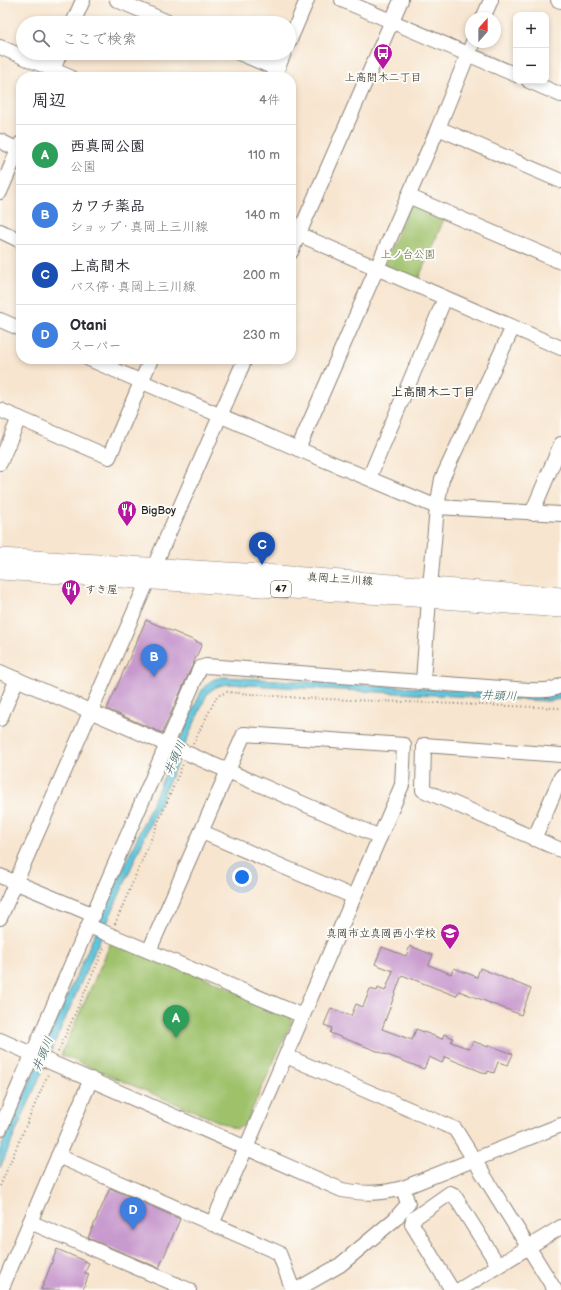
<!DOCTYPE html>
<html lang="ja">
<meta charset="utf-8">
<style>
:root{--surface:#fff;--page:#f2f2f3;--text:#2b2b33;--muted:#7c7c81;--line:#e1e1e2;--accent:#b5179e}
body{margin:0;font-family:"Balsamiq Sans","Klee One",sans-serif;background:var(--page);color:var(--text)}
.controls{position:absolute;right:12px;top:12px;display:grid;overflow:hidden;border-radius:8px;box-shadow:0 2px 6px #0003}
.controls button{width:36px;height:36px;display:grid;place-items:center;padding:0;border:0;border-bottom:1px solid var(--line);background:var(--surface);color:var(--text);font:20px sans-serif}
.compass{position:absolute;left:465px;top:12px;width:36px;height:36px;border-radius:50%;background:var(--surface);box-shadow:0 2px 6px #0003;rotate:21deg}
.you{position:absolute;left:242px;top:877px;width:14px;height:14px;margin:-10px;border:3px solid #fff;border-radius:50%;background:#1a73e8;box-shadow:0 0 0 6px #1a73e833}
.badge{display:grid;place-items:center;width:26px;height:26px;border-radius:50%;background:var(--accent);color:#fff;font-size:13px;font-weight:700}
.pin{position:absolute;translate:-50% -33px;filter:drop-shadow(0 1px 2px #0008)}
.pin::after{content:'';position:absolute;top:21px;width:14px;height:12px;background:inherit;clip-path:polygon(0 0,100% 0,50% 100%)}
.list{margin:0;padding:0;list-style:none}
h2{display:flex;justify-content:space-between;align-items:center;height:52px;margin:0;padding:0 16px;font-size:17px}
h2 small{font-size:13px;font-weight:400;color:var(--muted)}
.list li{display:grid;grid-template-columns:26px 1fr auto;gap:12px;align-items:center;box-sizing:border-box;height:60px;padding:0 16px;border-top:1px solid var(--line)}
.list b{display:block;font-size:15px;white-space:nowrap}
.list p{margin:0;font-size:13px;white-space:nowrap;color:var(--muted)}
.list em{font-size:13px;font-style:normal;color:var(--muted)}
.icon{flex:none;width:22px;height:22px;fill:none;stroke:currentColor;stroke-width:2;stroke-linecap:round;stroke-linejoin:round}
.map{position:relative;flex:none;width:561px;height:1290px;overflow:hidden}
.search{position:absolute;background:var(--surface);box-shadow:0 2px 6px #0003;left:16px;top:16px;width:280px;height:44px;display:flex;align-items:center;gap:10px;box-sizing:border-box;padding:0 14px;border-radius:22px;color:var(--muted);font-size:15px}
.panel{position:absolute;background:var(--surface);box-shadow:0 2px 6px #0003;left:16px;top:72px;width:280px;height:292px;border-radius:16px}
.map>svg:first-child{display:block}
</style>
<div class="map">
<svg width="561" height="1290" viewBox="0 0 561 1290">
<rect width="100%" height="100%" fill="#fdfcf7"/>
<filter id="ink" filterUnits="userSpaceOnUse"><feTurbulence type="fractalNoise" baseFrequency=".025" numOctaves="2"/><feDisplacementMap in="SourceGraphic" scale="8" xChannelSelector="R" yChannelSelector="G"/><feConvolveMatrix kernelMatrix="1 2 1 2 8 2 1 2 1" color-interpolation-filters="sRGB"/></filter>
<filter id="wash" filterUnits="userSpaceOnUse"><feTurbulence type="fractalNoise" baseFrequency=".012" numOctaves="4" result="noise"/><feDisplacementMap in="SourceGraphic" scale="16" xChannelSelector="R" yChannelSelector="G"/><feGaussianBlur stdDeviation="0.9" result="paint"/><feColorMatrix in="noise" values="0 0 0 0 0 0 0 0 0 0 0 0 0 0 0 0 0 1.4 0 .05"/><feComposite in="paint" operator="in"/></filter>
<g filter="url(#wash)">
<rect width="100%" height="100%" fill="#f7e5cf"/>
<g fill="#9ec16b" stroke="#5d6e44">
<path d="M418,206l27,11 -28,65 -30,-13 -2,-9 24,-53z"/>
<path d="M113,938l177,76 2,7 -47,104 -9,4 -175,-74z"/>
</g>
<path fill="#60c6dd" stroke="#3e717c" d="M223,677l324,18 14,-4v8l-13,2 -319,-17c-10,1 -15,3 -22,10l-207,474v-18l201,-458c6,-10 11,-13 22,-15z"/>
<g id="blocks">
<g fill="#c799cd">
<path d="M146,620l56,24 -40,89 -55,-24z"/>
<path d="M410,946l23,9 -4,10 22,9 3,-6 23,9 3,-9 51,21 -10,26 -62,-24 -3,5 -54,-21 -20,54 30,11 4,-11 26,10 2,-5 9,4 -2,4 19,7 3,-8 15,6 1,-2 24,9 -5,11 -10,-3 -4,11 -6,-2 -1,3 -42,-17 -3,6 -13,-6 -5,12 -94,-36 2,-5 -8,-3 7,-17 20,8 5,-12 7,3 7,-18 7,2 1,-3 7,3 8,-20 -18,-7 7,-17 24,9z"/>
<path d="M110,1188l70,31 -21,49 -71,-30z"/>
<path d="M57,1249l32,14 -4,10 4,1 -6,16h-42z"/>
</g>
</g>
</g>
<g filter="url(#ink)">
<use href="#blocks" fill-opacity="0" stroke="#8a8076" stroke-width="1"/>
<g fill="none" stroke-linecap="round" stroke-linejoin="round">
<g stroke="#8a8076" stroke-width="16">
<g id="minor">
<path d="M117,0l53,23"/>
<path d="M342,0l174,75"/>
<path d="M558,0l3,1"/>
<path d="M483,18l8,-18"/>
<path d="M73,23l10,-23"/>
<path d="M289,42l18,-42"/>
<path d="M0,47l70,30"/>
<path d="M239,53l38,16"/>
<path d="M50,77l10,-24"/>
<path d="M274,77l10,-24"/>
<path d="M529,81l32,14"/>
<path d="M438,128l123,53"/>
<path d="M0,141l21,10"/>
<path d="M0,192l21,-49"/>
<path d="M408,196l153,66"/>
<path d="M0,231l21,10"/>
<path d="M291,231l270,117"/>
<path d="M291,252l110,-252"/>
<path d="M0,320l21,9"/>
<path d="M89,359l209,90 139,58 124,7"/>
<path d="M0,410l109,47 42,-98"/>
<path d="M298,449l140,-321 35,-86"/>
<path d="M0,463l19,-45"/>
<path d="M369,478l76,-180"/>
<path d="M532,513l29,-69"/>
<path d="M0,672l380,165"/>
<path d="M423,681l6,-82 8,-92 5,-28 71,-152"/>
<path d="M0,719l17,-40"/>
<path d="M561,755l-137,-10 -1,45 138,60"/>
<path d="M202,832l152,65"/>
<path d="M534,839l27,-62"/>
<path d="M0,876l94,39"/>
<path d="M0,918l245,-559"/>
<path d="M89,926l214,90"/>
<path d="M149,951l95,-217 160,11 -2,40 -156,363 -34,76"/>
<path d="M0,1040l342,150c22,4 39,4 61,-2l158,-63"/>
<path d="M286,1056l169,73 100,161"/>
<path d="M0,1129l200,-461 6,-2 309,23c12,1 37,4 46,-4"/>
<path d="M58,1156l221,97 14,37"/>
<path d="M30,1222l159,68"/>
<path d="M1,1290l90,-211"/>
<path d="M296,1290l44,-25 55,-46 13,-15 -5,-16"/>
<path d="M452,1290l-40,-66 1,-5 37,-26 4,2 44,70"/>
<path d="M459,1290l102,-63"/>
</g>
</g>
<g stroke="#8a8076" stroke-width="18">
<g id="major">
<path d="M0,557l278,17 283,22"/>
<path d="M0,571l429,28 132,10"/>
</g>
</g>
<g stroke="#8a8076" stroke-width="2" stroke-dasharray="1 3" stroke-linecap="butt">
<path d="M193,744l24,-48 10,-4 73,6 261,10"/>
<path d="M115,924l68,-160"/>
<path d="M58,1052l47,-106"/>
<path d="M0,1186l48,-112"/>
</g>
<use href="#minor" stroke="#fff" stroke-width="14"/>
<use href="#major" stroke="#fff" stroke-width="17"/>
</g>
</g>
<defs>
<g id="bus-pin" transform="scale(1)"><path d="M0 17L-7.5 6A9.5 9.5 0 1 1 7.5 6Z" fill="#b5179e" stroke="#fdfcf7"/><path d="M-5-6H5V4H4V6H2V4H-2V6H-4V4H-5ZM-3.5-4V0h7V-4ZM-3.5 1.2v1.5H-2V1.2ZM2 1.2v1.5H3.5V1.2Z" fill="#fff"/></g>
<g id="restaurant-pin" transform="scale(1)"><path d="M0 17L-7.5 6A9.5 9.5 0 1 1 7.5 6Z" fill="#b5179e" stroke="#fdfcf7"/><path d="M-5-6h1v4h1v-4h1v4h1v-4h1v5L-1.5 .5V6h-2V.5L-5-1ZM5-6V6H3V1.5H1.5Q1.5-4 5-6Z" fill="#fff"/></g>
<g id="school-pin" transform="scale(1)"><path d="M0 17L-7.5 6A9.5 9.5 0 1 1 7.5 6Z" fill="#b5179e" stroke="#fdfcf7"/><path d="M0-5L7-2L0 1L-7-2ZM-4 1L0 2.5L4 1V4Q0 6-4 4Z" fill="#fff"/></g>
</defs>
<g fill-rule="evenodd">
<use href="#bus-pin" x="383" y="53"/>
<use href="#restaurant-pin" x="127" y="510"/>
<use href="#restaurant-pin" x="71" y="589"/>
<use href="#school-pin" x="450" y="933"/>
</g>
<g text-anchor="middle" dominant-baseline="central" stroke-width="4" stroke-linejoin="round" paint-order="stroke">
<rect fill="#fdfcf7" stroke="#605f5e" stroke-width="1" x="271" y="581" width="20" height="16" rx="3"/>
<g font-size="10" font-weight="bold" fill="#1c1c1c">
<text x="281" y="589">47</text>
</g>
<g font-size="11" fill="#1c1c1c" stroke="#fdfcf7" text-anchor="start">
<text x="383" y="77" text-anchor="middle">上高間木二丁目</text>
<text x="141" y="510">BigBoy</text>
<text x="85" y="589">すき屋</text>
<text x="436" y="933" text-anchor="end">真岡市立真岡西小学校</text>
</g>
<g font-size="11" fill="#505e3c" stroke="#fdfcf7">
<text x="408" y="254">上ノ台公園</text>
</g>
<g font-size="11" fill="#1c1c1c" stroke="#fdfcf7">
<text transform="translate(340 579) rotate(4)">真岡上三川線</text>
</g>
<g font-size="12" font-weight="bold" fill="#1c1c1c" stroke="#fdfcf7">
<text x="433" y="392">上高間木二丁目</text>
</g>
<g font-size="12" font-style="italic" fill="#376069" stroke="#fdfcf7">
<text transform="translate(499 696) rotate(2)">井頭川</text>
<text transform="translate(175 758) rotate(-66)">井頭川</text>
<text transform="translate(43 1054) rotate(-67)">井頭川</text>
</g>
</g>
</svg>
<div class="controls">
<button>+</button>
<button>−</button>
</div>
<svg class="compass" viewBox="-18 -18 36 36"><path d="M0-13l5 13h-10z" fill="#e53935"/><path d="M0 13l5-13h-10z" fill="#7c7c81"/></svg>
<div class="you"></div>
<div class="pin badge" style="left:176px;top:1038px;background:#2e9e5b">A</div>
<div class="pin badge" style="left:154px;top:677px;background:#3f7fe0">B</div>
<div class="pin badge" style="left:262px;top:565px;background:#1a4fb4">C</div>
<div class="pin badge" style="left:133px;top:1230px;background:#3f7fe0">D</div>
<div class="search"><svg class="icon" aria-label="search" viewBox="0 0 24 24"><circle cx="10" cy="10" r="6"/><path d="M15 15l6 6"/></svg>ここで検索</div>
<section class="panel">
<h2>周辺<small>4件</small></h2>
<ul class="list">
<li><span class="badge" style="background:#2e9e5b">A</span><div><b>西真岡公園</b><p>公園</p></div><em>110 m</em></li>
<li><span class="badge" style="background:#3f7fe0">B</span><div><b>カワチ薬品</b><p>ショップ · 真岡上三川線</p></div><em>140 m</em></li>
<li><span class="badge" style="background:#1a4fb4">C</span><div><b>上高間木</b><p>バス停 · 真岡上三川線</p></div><em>200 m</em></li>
<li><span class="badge" style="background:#3f7fe0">D</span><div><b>Otani</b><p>スーパー</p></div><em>230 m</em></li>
</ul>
</section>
</div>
